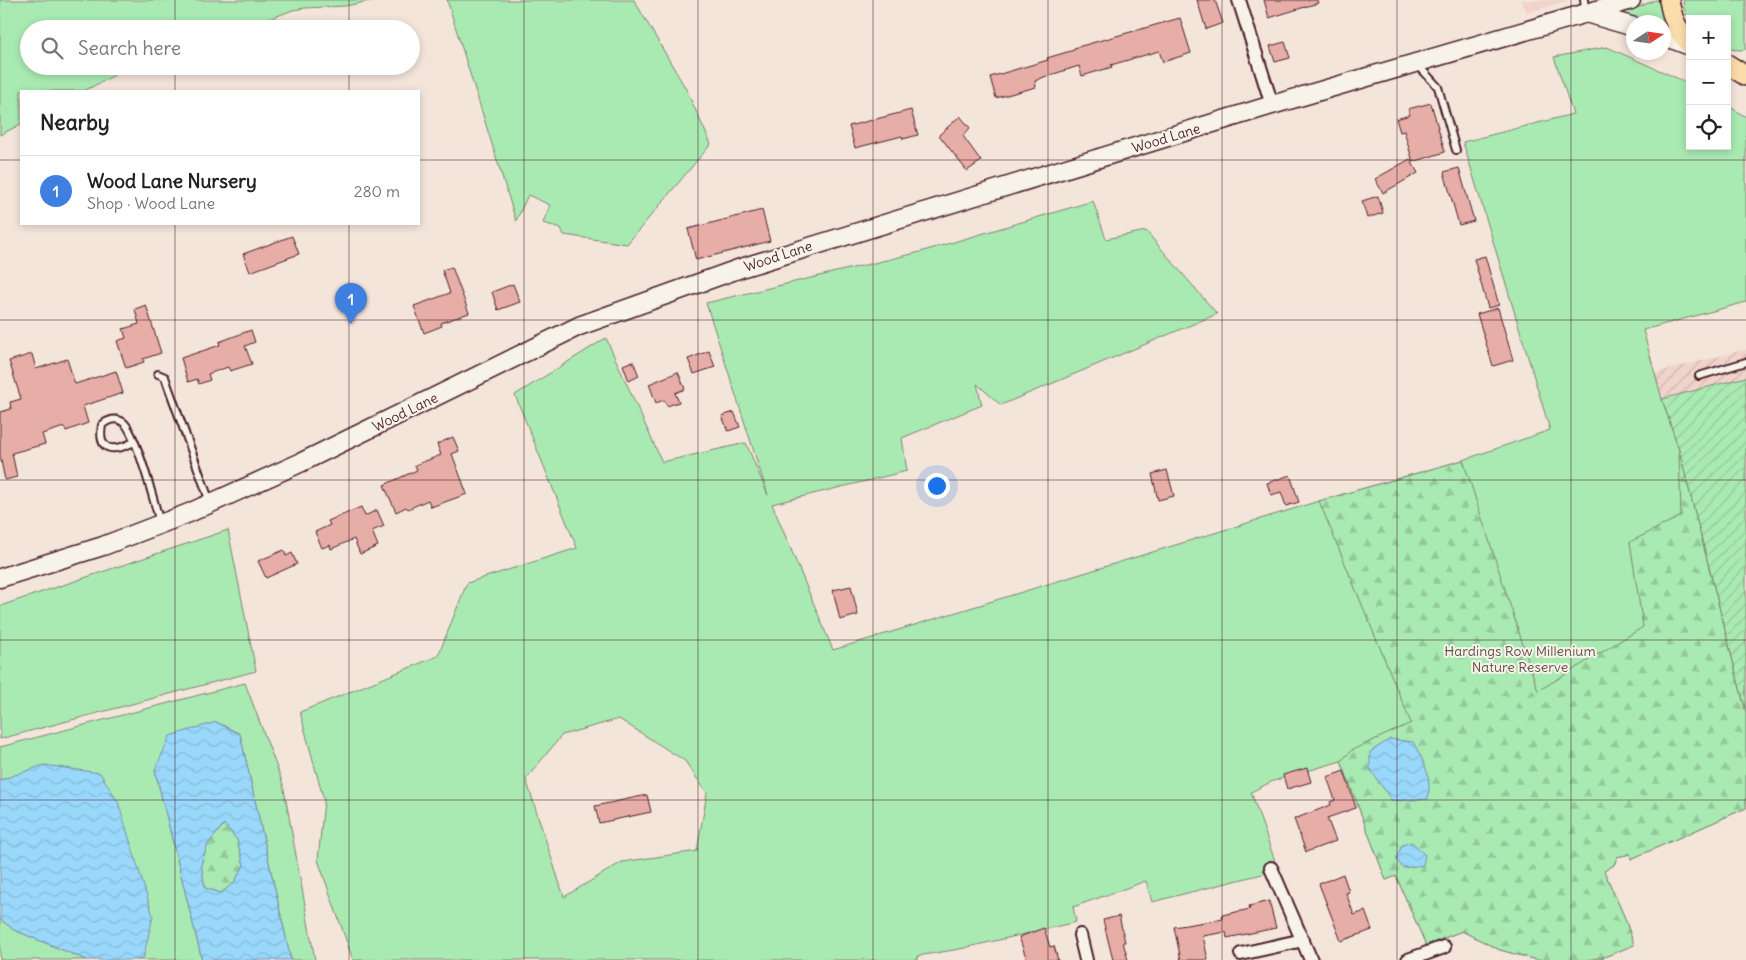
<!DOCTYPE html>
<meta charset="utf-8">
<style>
:root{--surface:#fff;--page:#f2f2f2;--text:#222;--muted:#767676;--line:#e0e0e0;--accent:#0b8043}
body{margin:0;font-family:Delius,sans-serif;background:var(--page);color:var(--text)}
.controls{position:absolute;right:15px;top:15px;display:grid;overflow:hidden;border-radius:0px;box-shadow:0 2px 8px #0003}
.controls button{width:45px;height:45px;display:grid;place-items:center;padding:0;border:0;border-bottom:1px solid var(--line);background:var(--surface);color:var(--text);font:25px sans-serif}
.compass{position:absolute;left:1626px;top:15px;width:45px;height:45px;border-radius:50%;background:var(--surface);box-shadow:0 2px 8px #0003;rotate:78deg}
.you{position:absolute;left:936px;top:485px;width:18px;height:18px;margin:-12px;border:4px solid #fff;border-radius:50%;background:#1a73e8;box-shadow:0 0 0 8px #1a73e833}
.badge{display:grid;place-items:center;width:32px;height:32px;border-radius:50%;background:var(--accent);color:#fff;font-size:16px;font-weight:700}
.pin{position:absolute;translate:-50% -41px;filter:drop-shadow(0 1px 2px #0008)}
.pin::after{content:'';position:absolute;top:26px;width:18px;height:15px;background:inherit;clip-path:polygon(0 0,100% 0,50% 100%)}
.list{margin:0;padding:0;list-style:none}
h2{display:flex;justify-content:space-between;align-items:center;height:65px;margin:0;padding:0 20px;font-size:21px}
h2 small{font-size:16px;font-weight:400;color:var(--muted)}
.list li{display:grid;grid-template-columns:32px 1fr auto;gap:15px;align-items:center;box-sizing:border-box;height:70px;padding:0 20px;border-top:1px solid var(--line)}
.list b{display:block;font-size:19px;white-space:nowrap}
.list p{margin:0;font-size:16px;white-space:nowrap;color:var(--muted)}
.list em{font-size:16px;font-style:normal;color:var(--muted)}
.icon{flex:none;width:28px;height:28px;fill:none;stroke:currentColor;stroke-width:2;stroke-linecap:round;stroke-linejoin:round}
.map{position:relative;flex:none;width:1746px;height:960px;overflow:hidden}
.search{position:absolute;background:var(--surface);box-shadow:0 2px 8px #0003;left:20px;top:20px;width:400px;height:55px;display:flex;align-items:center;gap:12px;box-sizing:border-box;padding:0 18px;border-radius:28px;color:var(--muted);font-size:19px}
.panel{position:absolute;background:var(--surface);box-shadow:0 2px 8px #0003;left:20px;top:90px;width:400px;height:135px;border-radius:0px}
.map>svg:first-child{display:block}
</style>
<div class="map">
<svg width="1746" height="960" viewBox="0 0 1746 960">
<defs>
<pattern id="industrial-furrows" width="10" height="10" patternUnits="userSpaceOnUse" patternTransform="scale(1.25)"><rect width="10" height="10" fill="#f0d4cb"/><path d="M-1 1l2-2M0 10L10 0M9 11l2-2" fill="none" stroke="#cfb6ae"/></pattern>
<pattern id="forest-firs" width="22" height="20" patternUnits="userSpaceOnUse" patternTransform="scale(1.25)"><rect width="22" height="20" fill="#a9eab2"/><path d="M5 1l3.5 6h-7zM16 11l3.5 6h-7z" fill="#93c899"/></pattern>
<pattern id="garden-furrows" width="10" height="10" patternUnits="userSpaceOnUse" patternTransform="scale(1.25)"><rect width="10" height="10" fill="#a9eab2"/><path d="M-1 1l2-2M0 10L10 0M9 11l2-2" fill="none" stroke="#93c899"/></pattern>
<pattern id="water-waves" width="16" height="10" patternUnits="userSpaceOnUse" patternTransform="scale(1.25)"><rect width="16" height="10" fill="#99d8fb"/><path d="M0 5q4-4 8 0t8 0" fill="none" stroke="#85b9d7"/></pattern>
</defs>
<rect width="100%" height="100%" fill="#f4e5db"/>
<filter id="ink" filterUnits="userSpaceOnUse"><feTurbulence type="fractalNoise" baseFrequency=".02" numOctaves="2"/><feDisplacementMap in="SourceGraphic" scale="10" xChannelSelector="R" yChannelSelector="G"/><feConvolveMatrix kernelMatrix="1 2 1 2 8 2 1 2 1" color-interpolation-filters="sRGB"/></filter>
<g filter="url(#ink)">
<path fill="#f0d4cb" d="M1521,0h48l-42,13z"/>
<path fill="url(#industrial-furrows)" d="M1746,349v28l-84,22 -7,-26z"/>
<g fill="#a9eab2" stroke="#7a846e" fill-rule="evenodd">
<path d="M0,0h375l-30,6 -40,2 -12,2 -32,12 -26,7h-206v37h93l-9,10 -29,15h-63v33l-21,11z"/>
<path d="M447,0h187l52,89 25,55 -84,100 -63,-9 -3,-7 -18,-5 7,-18 -22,-10 -12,26z"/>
<path d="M1655,0h7l4,24 -43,-10z"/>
<path d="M1683,0h63v49l-6,1 -13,-1v-30h-37v3l-6,-13z"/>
<path d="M1607,47l83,37v62h37v-41l19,12v185l-103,28 19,69 17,51 67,262v96l-115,51 -1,-5 -13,3 -3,8 -10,6 20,45 10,29 -30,12 -18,3h-49l-37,-10 -38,-19 -36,14 -30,-69 -10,4 -45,-119 -68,20 -22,11 27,78 -126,32 -6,-21 -73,26 3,15 -116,27 -43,7 1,4h-565l-35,-100 6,-59 -24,-89 138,-56 29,-73 110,-35 -62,-153 91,-57 56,124 84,-19 22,52 -62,-192 214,-51 173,-51 13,38 40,-8 71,83 -216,91 -24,-21 5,21 -80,33 5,33 -135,33 61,146 486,-149 144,-41 87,-30 -87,-288 110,-28 -19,-57zM619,719l66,42 22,32 -10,58 -75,11 -58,35 -38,-118 36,-44z"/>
<path d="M228,530l28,141 -256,68v-133z"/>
<path d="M245,683l38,101 32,176h-24l-51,-226 -24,-12 -61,48 47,190h-64l5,-2 -143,-178v-33z"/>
<path d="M0,919l14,11 73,30h-87z"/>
</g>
<g fill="url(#forest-firs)" stroke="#7a846e">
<path d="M1679,450l67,262v96l-115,51 -1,-5 -13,3 -3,8 -10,6 20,45 10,29 -30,12 -18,3h-49l-37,-10 -38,-19 -36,14 -30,-69 -10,4 -45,-119 11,-11 59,-27 -92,-222 144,-41 75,231 105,-64 -13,-85 51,-26z"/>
<path d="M225,823l12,17 7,25 -10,18 -13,10 -16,-5 -4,-24 7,-20z"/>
</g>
<path fill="url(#garden-furrows)" stroke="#7a846e" d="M1746,377v335l-67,-262 -17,-51z"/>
<g fill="url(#water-waves)" stroke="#798ea8" fill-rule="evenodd">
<path d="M216,722l24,12 51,226h-89l-47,-190 15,-34zM224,824l13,16 7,25 -10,18 -13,10 -16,-5 -4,-24 7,-20z"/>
<path d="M1390,739l23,3c11,20 19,33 15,57l-36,2 -22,-32v-17z"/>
<path d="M44,765l56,8 18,29 35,114 -10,43 -5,1h-51l-73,-30 -14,-11v-139z"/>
<path d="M1412,842l13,13 -2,10 -20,3 -7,-9 6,-14z"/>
</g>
<g fill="#e7ada7" stroke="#4a1f2b">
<path d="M1197,0h18l8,23 -17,6z"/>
<path d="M1264,0h53l1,3 -49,15z"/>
<path d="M1180,18l11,35 -28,9 -4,-11 -48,14 1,2 -30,9 -3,-10 -35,11 -9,4 1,6 -40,11 -6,-21 58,-17 -1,-2 27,-8v-2z"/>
<path d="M1285,42l5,16 -15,4 -5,-16z"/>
<path d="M1431,103l14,49 -32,10 -9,-31 -4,1 -4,-13 14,-4 -2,-6z"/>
<path d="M911,110l7,25 -15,4 -1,-3 -47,12 -6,-22z"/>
<path d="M960,116l10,12 -7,8 18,25 -14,10 -28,-36z"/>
<path d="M1410,159l8,14 -35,20 -8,-14z"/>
<path d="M1459,168l15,53 -15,4 -15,-53z"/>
<path d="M1378,196l5,17 -16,5 -5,-17z"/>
<path d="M762,210l8,31 -74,19 -8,-31z"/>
<path d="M292,236l7,18 -49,18 -7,-18z"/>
<path d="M1485,256l14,49 -11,3 -14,-49z"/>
<path d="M452,267l17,46 -28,10 1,3 -18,7 -10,-27 36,-13 -8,-23z"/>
<path d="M513,284l7,18 -22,8 -6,-18z"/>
<path d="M146,305l15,48 -18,6 1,3 -18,6 -9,-27 9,-3 -3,-9 16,-5 -4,-15z"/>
<path d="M1498,308l15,52 -20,6 -16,-52z"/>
<path d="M251,330l4,12 -10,4 7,18 -22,7 -2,-4 -20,7 2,6 -11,4 -2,-5 -9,3 -7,-24 39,-13 -1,-3z"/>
<path d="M709,351l6,16 -21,7 -6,-15z"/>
<path d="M32,354l4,15 31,-10 8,25 41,-13 7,22 -40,13 5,17 -22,8 -2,-4 -22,7 3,10 -33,9 5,24 -12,3 -5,-24v-44l11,-3 -1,-7 11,-3 -12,-38z"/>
<path d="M633,361l6,15 -10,5 -6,-16z"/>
<path d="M678,372l7,17 -10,4 4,9 -12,4 -3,-6 -8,3 -7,-19z"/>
<path d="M734,412l6,15 -12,4 -6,-15z"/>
<path d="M453,437l6,14 -7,3 15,40 -36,13 -3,-7 -20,9 -2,-2 -10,5 -12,-27 33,-15 -2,-5 26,-10 -4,-11z"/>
<path d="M1167,470l7,26 -16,4 -6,-26z"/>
<path d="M1290,475l9,27 -13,4 -5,-14 -10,3 -4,-12z"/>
<path d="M361,507l4,9 12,-6 7,16 -12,5 6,15 -18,8 -6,-15 -23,10 -1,-4 -8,3 -7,-16 15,-7 -2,-4z"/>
<path d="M284,550l2,6 6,-3 5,11 -31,14 -8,-17z"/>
<path d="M851,586l7,29 -18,5 -7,-30z"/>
<path d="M1307,768l4,14 -24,7 -4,-14z"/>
<path d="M1344,771l12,37 -29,10 9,23 -30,11 -12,-33 37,-14 -1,-3 5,-2 -8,-23z"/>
<path d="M647,795l4,17 -52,11 -4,-17z"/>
<path d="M1343,874l6,18 -3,1 8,22 11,-4 7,19 -31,11 -22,-57z"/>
<path d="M1269,901l7,27 -49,10 -1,-6 -23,4 5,24h-27l-7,-33 49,-8 -1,-4 28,-6 -1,-3z"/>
<path d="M1119,916l6,26h-2l5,18h-15l-10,-40z"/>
<path d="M1044,928l6,19 4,-1 4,14h-31l-8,-23z"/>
</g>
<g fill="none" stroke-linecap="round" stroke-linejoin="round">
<g stroke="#4a1f2b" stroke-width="10">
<g id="lane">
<path d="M1584,0l2,11"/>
<path d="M1417,64l21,23 18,63"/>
<path d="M158,374l7,3 3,9 42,116"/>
<path d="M1699,376l47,-14"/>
<path d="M134,442c-18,9 -37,12 -32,-17 6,-5 14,-8 21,-3 13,9 32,83 37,101"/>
</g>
</g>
<g stroke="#4a1f2b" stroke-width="16">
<g id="street">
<path d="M1239,0l33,105"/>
<path d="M1271,868l40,92"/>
<path d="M1080,935l6,25"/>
<path d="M1241,954l62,-14"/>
<path d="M1408,960l36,-13"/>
</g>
</g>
<g stroke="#4a1f2b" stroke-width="21">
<g id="secondary">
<path d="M1586,13l48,14"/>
<path d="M1664,36l26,10"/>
<path d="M0,578l103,-32 86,-33 113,-51 277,-136 162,-58 531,-163 359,-105"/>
</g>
</g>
<g stroke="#4a1f2b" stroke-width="22">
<g id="primary">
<path d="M1669,0c3,18 8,30 21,44"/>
<path d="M1727,64l19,12"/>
</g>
</g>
<use href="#lane" stroke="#f7f3e8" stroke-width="6"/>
<use href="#street" stroke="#f7f3e8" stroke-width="12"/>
<use href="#secondary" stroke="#f7f3e8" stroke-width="18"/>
<use href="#primary" stroke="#fbddab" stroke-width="19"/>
</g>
</g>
<path fill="none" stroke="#4a1f2b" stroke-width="1" stroke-opacity="0.55" d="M175,0v29M349,0v29M524,0v960M698,0v960M873,0v960M1048,0v960M1222,0v960M1397,0v960M1571,0v960M175,66v25M349,66v25M0,160h21M419,160h1327M175,224v736M349,224v736M0,320h1746M0,480h1746M0,640h1746M0,800h1746"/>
<g text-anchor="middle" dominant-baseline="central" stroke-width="4" stroke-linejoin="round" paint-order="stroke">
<g font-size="14" fill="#4a1f2b" stroke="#f7f3e8">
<text transform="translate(1166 138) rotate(-17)">Wood Lane</text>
<text transform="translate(778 256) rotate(-18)">Wood Lane</text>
<text transform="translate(405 412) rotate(-26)">Wood Lane</text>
</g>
<g font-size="14" fill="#62524d" stroke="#f7f3e8">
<text x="1520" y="651">Hardings Row Millenium<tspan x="1520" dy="16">Nature Reserve</tspan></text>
</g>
</g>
</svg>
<div class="controls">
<button>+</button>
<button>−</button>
<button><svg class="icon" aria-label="locate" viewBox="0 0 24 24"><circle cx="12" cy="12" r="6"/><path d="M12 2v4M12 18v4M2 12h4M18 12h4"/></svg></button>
</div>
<svg class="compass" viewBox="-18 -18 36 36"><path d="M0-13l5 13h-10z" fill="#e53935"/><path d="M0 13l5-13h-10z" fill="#767676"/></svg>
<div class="you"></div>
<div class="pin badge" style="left:351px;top:324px;background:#3f7fe0">1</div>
<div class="search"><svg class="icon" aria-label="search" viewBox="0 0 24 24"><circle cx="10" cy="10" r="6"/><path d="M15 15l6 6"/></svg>Search here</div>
<section class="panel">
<h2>Nearby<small></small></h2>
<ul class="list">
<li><span class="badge" style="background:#3f7fe0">1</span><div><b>Wood Lane Nursery</b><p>Shop · Wood Lane</p></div><em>280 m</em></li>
</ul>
</section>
</div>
